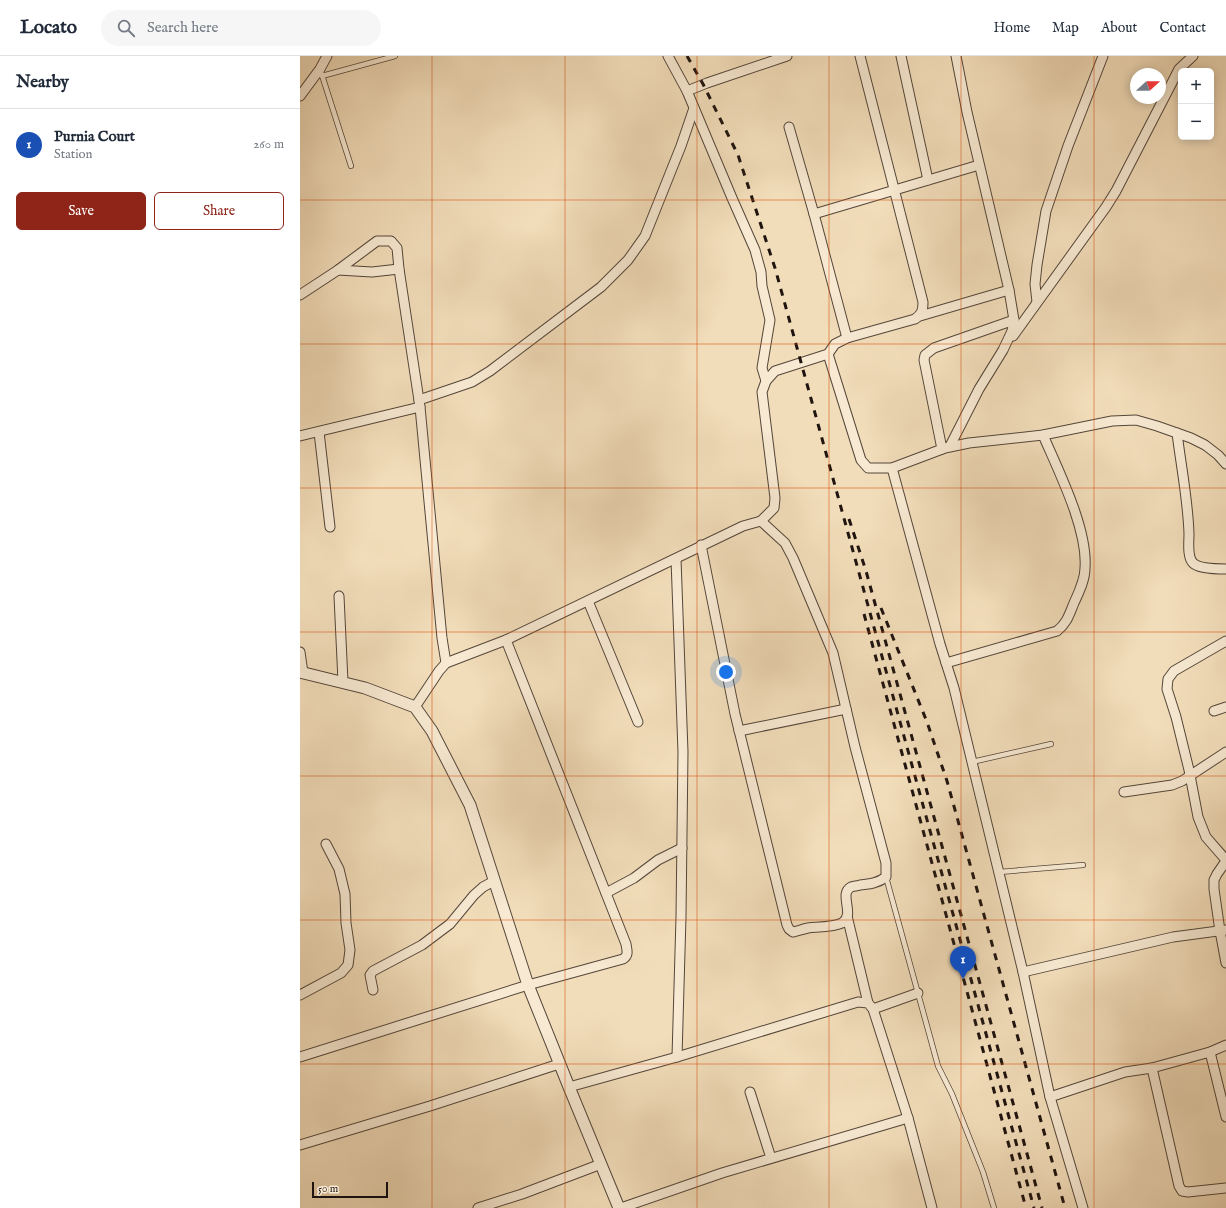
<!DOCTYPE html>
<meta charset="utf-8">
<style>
:root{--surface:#fff;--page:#f6f6f7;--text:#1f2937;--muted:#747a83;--line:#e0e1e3;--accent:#8f2418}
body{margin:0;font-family:"IM FELL English",serif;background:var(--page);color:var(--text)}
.controls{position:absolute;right:12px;top:12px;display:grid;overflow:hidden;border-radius:6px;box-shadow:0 2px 10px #0003}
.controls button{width:36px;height:36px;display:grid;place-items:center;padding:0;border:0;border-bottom:1px solid var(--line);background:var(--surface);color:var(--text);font:20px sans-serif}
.compass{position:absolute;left:830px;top:12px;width:36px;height:36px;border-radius:50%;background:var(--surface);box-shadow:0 2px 10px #0003;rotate:69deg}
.scale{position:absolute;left:12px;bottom:10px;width:76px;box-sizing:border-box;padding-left:4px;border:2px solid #1f140f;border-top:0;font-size:11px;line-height:14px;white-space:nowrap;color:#1f140f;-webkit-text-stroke:3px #f7e9d2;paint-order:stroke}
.you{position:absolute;left:426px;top:616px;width:14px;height:14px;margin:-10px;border:3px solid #fff;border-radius:50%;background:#1a73e8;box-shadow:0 0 0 6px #1a73e833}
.badge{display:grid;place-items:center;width:26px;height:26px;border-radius:50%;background:var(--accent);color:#fff;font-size:13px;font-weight:700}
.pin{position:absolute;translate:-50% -33px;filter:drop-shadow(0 1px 2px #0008)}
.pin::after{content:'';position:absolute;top:21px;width:14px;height:12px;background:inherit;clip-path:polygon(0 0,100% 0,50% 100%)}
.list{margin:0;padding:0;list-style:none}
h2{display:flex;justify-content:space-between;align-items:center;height:52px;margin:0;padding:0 16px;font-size:17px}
h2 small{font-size:13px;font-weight:400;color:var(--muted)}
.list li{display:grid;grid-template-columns:26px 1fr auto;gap:12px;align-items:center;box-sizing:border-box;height:72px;padding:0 16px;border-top:1px solid var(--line)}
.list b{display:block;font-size:15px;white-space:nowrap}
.list p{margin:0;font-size:13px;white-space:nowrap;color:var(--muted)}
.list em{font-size:13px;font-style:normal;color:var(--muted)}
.actions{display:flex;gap:8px;padding:12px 16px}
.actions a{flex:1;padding:9px 0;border:1px solid var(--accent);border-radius:6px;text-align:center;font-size:14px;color:var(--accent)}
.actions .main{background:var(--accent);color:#fff}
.icon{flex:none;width:22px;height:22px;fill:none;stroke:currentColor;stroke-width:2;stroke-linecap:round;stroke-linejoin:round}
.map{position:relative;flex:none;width:926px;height:1152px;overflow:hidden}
header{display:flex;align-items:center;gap:24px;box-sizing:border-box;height:56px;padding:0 20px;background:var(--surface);border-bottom:1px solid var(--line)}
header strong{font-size:19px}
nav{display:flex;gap:22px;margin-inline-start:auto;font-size:14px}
.search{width:280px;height:36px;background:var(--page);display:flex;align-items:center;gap:10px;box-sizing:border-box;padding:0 14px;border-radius:22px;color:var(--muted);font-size:15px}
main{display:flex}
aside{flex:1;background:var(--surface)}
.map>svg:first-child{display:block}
</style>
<header>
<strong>Locato</strong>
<div class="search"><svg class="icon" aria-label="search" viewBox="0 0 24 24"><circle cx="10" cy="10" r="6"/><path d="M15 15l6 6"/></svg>Search here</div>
<nav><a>Home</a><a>Map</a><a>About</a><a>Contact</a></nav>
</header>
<main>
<aside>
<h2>Nearby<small></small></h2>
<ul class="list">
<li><span class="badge" style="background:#1a4fb4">1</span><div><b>Purnia Court</b><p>Station</p></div><em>260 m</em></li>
</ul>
<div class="actions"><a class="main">Save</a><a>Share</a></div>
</aside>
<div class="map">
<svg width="926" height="1152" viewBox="0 0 926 1152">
<rect width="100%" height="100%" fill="#f2ddba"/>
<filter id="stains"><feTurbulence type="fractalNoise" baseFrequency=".005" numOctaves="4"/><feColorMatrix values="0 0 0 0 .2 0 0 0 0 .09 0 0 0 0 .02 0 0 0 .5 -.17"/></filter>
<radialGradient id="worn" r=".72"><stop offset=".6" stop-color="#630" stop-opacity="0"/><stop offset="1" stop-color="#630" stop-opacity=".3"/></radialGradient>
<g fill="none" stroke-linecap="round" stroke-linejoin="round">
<g stroke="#54463a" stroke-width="6">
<g id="service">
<path d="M20,13l31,97"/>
<path d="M22,20l73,-20"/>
<path d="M672,706l79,-18"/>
<path d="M699,816l84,-7"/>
<path d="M586,821l52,189 14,28 31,78 11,36"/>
</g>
</g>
<g stroke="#54463a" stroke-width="11">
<g id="minor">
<path d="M368,0l19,35 45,107 23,52 6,22 1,14 8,34 -8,48 4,13"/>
<path d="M601,0l27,124"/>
<path d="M387,35l20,-8 80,-27"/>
<path d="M0,40l20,-27 7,-13"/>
<path d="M489,71l25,87 33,124"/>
<path d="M514,158l165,-49"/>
<path d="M38,214l34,2 27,-3"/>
<path d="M0,239l38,-25 39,-29h14l6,7 2,21 21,138 22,231 4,25"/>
<path d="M737,246l-2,-18 2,-19 9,-54 22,-65 35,-90"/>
<path d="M620,260l89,-26"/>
<path d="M713,280l93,-129 10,-16 63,-122 14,-13"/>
<path d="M528,298l33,106 7,8h24l53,-20 24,-5 74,-8 69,-14 24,-1 21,6 34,12 14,7 13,10 8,9"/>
<path d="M119,344l53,-18 18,-11 111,-84 27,-27 17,-24 36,-90 13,-38"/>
<path d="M19,376l11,95"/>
<path d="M877,377c4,33 11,67 12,101 0,8 -2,23 4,29 6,6 25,6 33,6"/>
<path d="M0,380l120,-29"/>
<path d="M650,390l29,-57 24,-39 9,-19 2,-11 -5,-30 -42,-178 -11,-56"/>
<path d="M642,393l-18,-89 1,-5 9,-7 80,-28"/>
<path d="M592,412l48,176 14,44 69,284 27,125 33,111"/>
<path d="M401,489l34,169 52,211 2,4 4,3c5,-1 10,-3 15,-4 9,-1 26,-1 34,-5 14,-8 -4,-29 9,-36 2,-1 7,-1 9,-2 10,-1 18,-2 26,-8v-14l-31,-116 -22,-94 -40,-95 -8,-15 -24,-22"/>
<path d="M376,503l7,193 -2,165 -4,140"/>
<path d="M39,540l4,86"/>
<path d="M288,545l50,121"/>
<path d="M926,585l-52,30 -6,8 -1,10 9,28 13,53 9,47 8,20 20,23"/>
<path d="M0,596l3,21"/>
<path d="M646,607l111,-32c10,-8 12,-16 17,-28 5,-11 11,-23 11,-35 3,-39 -27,-98 -42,-133"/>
<path d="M115,651l24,-36 7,-8 60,-23 237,-114 18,-5 13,-13 1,-10 -13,-106 4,-11 9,-10 53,-17 7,-10 12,-6 68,-19c7,-5 8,-9 8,-17l-63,-246"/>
<path d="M914,655l12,-4"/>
<path d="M439,675l107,-22"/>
<path d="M824,736l48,-7 10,-4 44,-29"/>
<path d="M926,805l-9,13 -3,6v9l6,42 6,32"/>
<path d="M306,837l28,-15 24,-18 24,-12"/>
<path d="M547,860l21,87"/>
<path d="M723,916l150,-35 53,-7"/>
<path d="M73,934l-3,-15 3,-4 49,-26 28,-21 24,-29 9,-8 11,-6"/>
<path d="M0,939l41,-22 7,-8 2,-15 -4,-27 -1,-29 -6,-25 -13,-25"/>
<path d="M573,953l45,-16"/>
<path d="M910,996l16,65"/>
<path d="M0,1001l228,-72 95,-26c6,-4 4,-8 3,-15l-120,-304"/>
<path d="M852,1012l27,118 3,5 6,1 38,-4"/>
<path d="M269,1031l108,-30 181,-55 10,1 5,6 35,109 24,90"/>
<path d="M450,1036l21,66"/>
<path d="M750,1041l75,-25 27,-4 58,-16 16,-7"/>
<path d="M0,1089l130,-39 129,-42"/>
<path d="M178,1152l44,-14 79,-30"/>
<path d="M321,1152l101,-35 186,-55"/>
</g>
</g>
<g stroke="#54463a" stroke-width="13">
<path id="tertiary" d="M0,616l65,16 50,19 17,24 38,74 58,180 41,102 50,121"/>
</g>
<use href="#service" stroke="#f7e9d2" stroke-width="4.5"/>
<use href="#minor" stroke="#f7e9d2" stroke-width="9"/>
<use href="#tertiary" stroke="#f7e9d2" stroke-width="11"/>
<g stroke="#1f140f" stroke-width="3" stroke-dasharray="7 7" stroke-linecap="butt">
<path d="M387,0l16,28 35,71 37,113 259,940"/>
<path d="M549,463l17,52 176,637"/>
<path d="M581,552l46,114 20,59 118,427"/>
<path d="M564,558l162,594"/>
</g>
</g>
<path fill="none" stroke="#d4520c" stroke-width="1" stroke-opacity="0.55" d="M132,0v1152M265,0v1152M397,0v1152M529,0v1152M661,0v1152M794,0v1152M0,144h926M0,288h926M0,432h926M0,576h926M0,720h926M0,864h926M0,1008h926"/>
<rect width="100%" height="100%" filter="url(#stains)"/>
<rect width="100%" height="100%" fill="url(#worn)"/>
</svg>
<div class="controls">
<button>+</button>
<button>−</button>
</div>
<svg class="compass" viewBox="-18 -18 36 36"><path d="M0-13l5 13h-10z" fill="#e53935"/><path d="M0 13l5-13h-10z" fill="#747a83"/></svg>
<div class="scale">50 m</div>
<div class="you"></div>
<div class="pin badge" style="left:663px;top:923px;background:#1a4fb4">1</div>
</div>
</main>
